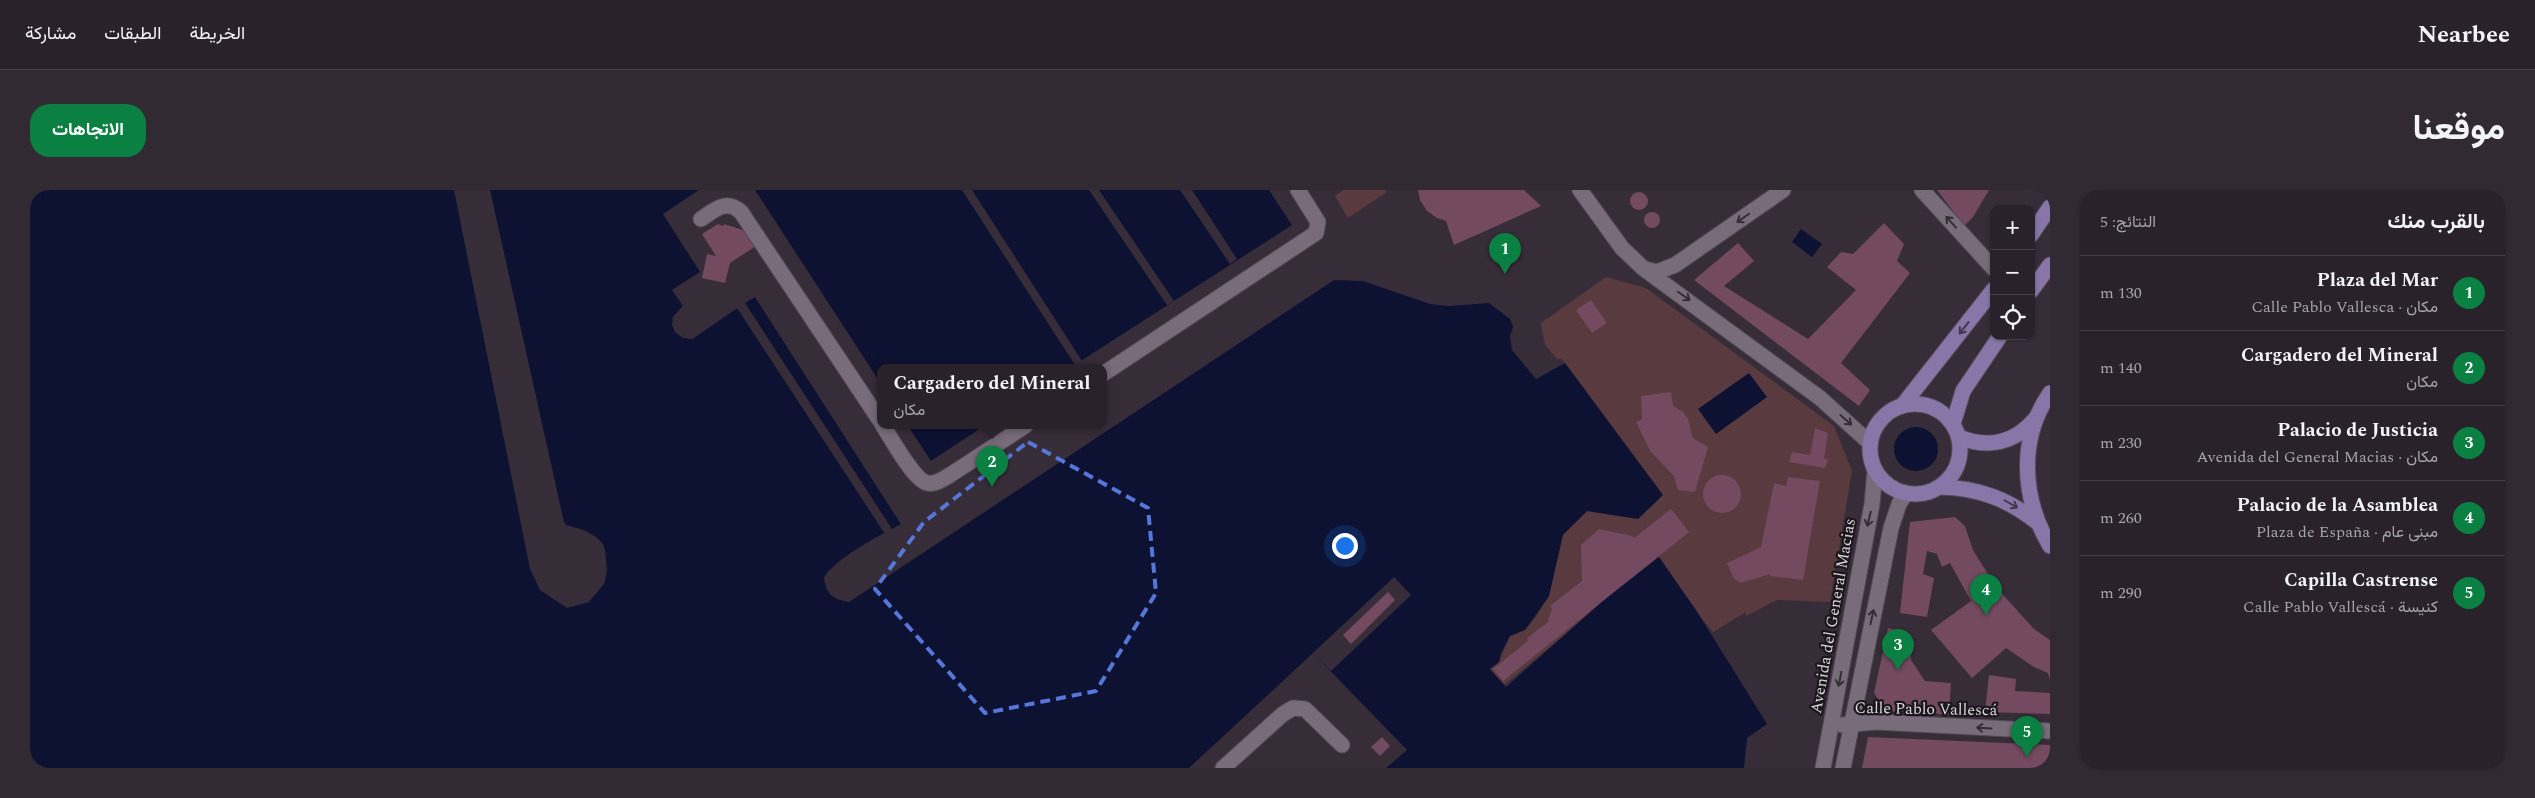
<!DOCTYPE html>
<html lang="ar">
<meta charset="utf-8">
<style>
:root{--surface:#29222b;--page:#312a33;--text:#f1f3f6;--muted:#a5a4a9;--line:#453f47;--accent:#0b8043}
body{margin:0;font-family:Spectral,Vazirmatn,serif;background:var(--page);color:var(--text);direction:rtl}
.controls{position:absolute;right:15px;top:15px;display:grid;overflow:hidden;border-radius:10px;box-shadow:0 1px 4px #0004}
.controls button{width:45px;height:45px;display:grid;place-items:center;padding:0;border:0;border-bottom:1px solid var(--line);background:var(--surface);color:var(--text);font:25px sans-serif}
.you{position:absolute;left:1314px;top:355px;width:18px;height:18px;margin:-12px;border:4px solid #fff;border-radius:50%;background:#1a73e8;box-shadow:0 0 0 8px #1a73e833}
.badge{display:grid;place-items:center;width:32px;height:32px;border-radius:50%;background:var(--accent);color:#fff;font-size:16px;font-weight:700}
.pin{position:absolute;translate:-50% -41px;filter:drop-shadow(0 1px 2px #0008)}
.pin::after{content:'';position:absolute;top:26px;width:18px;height:15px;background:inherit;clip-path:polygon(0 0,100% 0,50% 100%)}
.popup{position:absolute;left:847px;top:174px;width:230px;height:65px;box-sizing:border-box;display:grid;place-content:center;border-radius:10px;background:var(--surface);filter:drop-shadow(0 1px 4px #0005);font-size:16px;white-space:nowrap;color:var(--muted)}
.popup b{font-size:19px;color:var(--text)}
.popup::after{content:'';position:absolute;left:50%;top:100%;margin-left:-10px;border:10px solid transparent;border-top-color:var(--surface)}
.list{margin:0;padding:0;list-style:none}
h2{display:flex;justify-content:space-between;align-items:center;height:65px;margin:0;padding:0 20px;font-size:21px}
h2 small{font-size:16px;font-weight:400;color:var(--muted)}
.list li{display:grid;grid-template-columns:32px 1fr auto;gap:15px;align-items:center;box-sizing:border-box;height:75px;padding:0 20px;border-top:1px solid var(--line)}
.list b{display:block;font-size:19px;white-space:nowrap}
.list p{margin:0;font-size:16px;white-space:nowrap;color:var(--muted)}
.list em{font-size:16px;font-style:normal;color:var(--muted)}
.icon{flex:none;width:28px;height:28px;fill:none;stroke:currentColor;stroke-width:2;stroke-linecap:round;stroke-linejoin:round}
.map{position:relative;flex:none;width:2020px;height:578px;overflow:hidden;direction:ltr;border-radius:20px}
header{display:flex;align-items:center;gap:30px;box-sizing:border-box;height:70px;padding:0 25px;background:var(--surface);border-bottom:1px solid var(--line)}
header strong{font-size:24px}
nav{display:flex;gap:28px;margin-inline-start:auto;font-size:18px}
.intro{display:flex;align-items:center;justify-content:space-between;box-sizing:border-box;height:120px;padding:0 30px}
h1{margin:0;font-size:35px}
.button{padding:12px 22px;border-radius:20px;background:var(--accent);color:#fff;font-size:18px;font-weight:700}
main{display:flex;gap:30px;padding:0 30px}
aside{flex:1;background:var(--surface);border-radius:20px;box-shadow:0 1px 4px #0004}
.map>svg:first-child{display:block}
</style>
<header>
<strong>Nearbee</strong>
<nav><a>الخريطة</a><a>الطبقات</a><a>مشاركة</a></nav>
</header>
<div class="intro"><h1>موقعنا</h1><a class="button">الاتجاهات</a></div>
<main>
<aside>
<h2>بالقرب منك<small>النتائج: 5</small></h2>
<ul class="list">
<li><span class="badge">1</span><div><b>Plaza del Mar</b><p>مكان · Calle Pablo Vallesca</p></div><em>130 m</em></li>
<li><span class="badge">2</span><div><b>Cargadero del Mineral</b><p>مكان</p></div><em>140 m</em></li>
<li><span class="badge">3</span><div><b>Palacio de Justicia</b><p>مكان · Avenida del General Macias</p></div><em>230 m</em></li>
<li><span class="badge">4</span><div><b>Palacio de la Asamblea</b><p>مبنى عام · Plaza de España</p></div><em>260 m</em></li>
<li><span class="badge">5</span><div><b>Capilla Castrense</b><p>كنيسة · Calle Pablo Vallescá</p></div><em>290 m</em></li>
</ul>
</aside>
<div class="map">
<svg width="2020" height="578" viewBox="0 0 2020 578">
<rect width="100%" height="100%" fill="#372d39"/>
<g fill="#593a3e">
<path d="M1313,0h42l2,2 -39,26 -13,-22z"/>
<path d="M1576,87l40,11 188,138 18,45 -22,131 -53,-2 -31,16v-4l-33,20 -16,-19 -39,-56 -154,128 -15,-16 10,-7 11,-26 15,-6 11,-13 13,-21 13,-61 25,-24 51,8 24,-24 -100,-136h-5l-12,-14 -4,-22z"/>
</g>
<g fill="#0d1232">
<path d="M0,0h669l-36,24 37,58 -28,18 11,16 -10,11 2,15 17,7 63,-43 146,228c-24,13 -62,32 -77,53 2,17 8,22 25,25l485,-322 29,1 67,23 19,2 40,-3 21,16 3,8 -3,9 2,14 24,29 29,-16 98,132 -25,24 -51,-8 -24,24 -14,61 -24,34 -15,6 -9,17 -2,9 -9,7 16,18 99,-88 54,-42 37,53 71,114 -20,14 -3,30h-358l21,-18 -94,-97 -124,115h-1159z"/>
<path d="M725,0h514l23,35 -222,143h-189v16z"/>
<path d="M1771,39l21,15 -10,13 -20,-15z"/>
<path d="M1719,183l18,24 -51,37 -18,-25z"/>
<path d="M878,236h76l-53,35z"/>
<circle cx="1886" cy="259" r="22"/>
</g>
<g fill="#372d39">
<path d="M424,0h36l74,332 2,3 18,5 12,7 7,7 2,6 2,21 -3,13 -15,18 -22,6 -27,-18 -10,-21z"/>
<path d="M932,0h10l110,171 -7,4z"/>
<path d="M1059,0h10l75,111 -7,4z"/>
<path d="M1150,0h12l45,69 -7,5z"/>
<path d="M724,104l3,1 145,228 -1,1 -146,-227 -10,6 147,226 -7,5 -148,-226 -45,31 -9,-1 -8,-6 -3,-7 1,-8 10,-11 2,3 -9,9 -1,7 9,11h7z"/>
<path d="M1364,387l17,18 -80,76 -18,-18z"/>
</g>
<g fill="#734a60">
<path d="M1388,0h106l17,16 -87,39 -8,-24 -9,-3 -10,-7 -7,-11z"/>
<path d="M1907,0h52l-16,27 -9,9z"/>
<circle cx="1609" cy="11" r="9"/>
<circle cx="1622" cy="30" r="8"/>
<path d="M1854,33l20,21 -7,17 13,12 -69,90 29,27 -11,16 -165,-126 44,-37 16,18 -30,25 84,53 48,-49 -29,-23 14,-15 12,2z"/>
<path d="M688,34l5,2 1,-2 22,7 10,15 -26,17 -5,20 -23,-5 5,-24 9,2 -14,-22z"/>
<path d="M1561,110l16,23 -15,10 -16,-23z"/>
<path d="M1641,202l2,14 10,6 5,7 5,19 15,9 -13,45 -17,-2 -4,-14 -24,-25 -14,-29 6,-3 -1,-23z"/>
<path d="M1785,238l13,5 -4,25 4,2 -3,8 -36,-6 3,-10 18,3z"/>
<circle cx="1692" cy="304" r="19"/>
<path d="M1758,287l32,4 -17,99 -33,-4v-2l-29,9 -7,-4 -7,-16 34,-16 13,-64 12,3z"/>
<path d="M1641,319l18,23 -186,149 -10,-12 35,-28 -1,-3 20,-15 5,-14 -2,-3 32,-25 -1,-36 18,-16 33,7 2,2z"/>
<path d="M1925,327l10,9 8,24 23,37 38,42 16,11v40l-2,-7 -14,-6 -28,-19 -34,30 -41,-48 40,-29 -21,-38 -8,4 -5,-13 -10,-3 -4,23 11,4 -7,39 -27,-4 10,-91z"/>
<path d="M1358,402l7,8 -44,44 -8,-9z"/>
<path d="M1858,438l22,6 1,26 14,21 26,2 -2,32 -11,-1 -7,-4 -44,2 -13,-19z"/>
<path d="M1959,485l27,4 -1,12 35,2v21l-65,-2z"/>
<path d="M1352,547l8,9 -10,10 -9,-9z"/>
<path d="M1838,547l182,8v23h-188z"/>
</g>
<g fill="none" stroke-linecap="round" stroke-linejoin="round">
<g stroke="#534b55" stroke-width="17">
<g id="minor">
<path d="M1550,0l42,58 22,21 176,129 50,45"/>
<path d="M1892,0l72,79"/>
<path d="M671,29c15,-10 25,-20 40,-7l140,210"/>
<path d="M1615,79l12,3 18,-7 108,-75"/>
<path d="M1073,184l213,-141 2,-11 -20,-32"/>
<path d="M853,236c9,13 30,53 44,57 8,2 16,-4 23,-8l75,-49"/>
<path d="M1812,535l34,-3 174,9"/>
<path d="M1193,578l60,-54 10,-6 12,1 37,36"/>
<path d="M1793,578l49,-264 3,-33"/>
<path d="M1813,578l48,-240 8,-24 7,-11"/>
</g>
</g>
<g stroke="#534b55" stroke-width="17">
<g id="major">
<path d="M2001,45l19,-28"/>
<path d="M2001,101l19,-26"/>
<path d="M2020,203c-32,46 -28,106 0,153"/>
<circle cx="1885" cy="259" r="45"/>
<path d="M1872,216l92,-117"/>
<path d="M1923,234l10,-33 37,-55"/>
<path d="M1929,247c29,12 56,6 76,-18"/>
<path d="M1910,297c39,1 68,12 98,36"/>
</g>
</g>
<use href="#minor" stroke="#786c7a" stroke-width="15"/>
<use href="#major" stroke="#8876a8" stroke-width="15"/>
</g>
<defs><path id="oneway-shaft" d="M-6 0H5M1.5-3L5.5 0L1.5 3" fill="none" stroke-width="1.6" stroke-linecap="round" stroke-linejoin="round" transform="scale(1.25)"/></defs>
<g stroke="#332c34">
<use href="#oneway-shaft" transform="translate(1713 28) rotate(145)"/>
<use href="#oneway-shaft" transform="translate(1921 32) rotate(-132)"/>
<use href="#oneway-shaft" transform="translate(1654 106) rotate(35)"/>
<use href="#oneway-shaft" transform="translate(1816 230) rotate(41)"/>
<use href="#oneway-shaft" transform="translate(1839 329) rotate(104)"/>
<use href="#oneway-shaft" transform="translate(1842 427) rotate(-78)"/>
<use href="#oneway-shaft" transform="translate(1810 489) rotate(101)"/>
<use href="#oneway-shaft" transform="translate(1954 538) rotate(-177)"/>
</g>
<g stroke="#42384e">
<use href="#oneway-shaft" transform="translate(1934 138) rotate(128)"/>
<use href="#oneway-shaft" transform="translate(1981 314) rotate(30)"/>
</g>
<path fill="none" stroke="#5676da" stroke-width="4" stroke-dasharray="10 6" stroke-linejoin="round" d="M998,252l120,66 8,85 -60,98 -111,22 -110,-124 49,-67z"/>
<g text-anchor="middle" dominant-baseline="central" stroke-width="4.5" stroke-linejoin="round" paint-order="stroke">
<g font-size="16" fill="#dcd5dd" stroke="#1c171d">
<text transform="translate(1803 426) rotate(-80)">Avenida del General Macias</text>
<text transform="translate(1896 519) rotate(1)">Calle Pablo Vallescá</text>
</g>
</g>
</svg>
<div class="controls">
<button>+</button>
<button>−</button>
<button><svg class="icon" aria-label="locate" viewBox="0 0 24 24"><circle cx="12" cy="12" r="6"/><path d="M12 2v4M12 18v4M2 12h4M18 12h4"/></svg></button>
</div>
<div class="you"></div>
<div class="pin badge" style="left:1475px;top:84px">1</div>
<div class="pin badge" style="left:962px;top:297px">2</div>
<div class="popup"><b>Cargadero del Mineral</b>مكان</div>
<div class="pin badge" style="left:1868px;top:480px">3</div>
<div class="pin badge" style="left:1956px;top:425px">4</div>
<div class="pin badge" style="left:1997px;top:567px">5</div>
</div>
</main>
